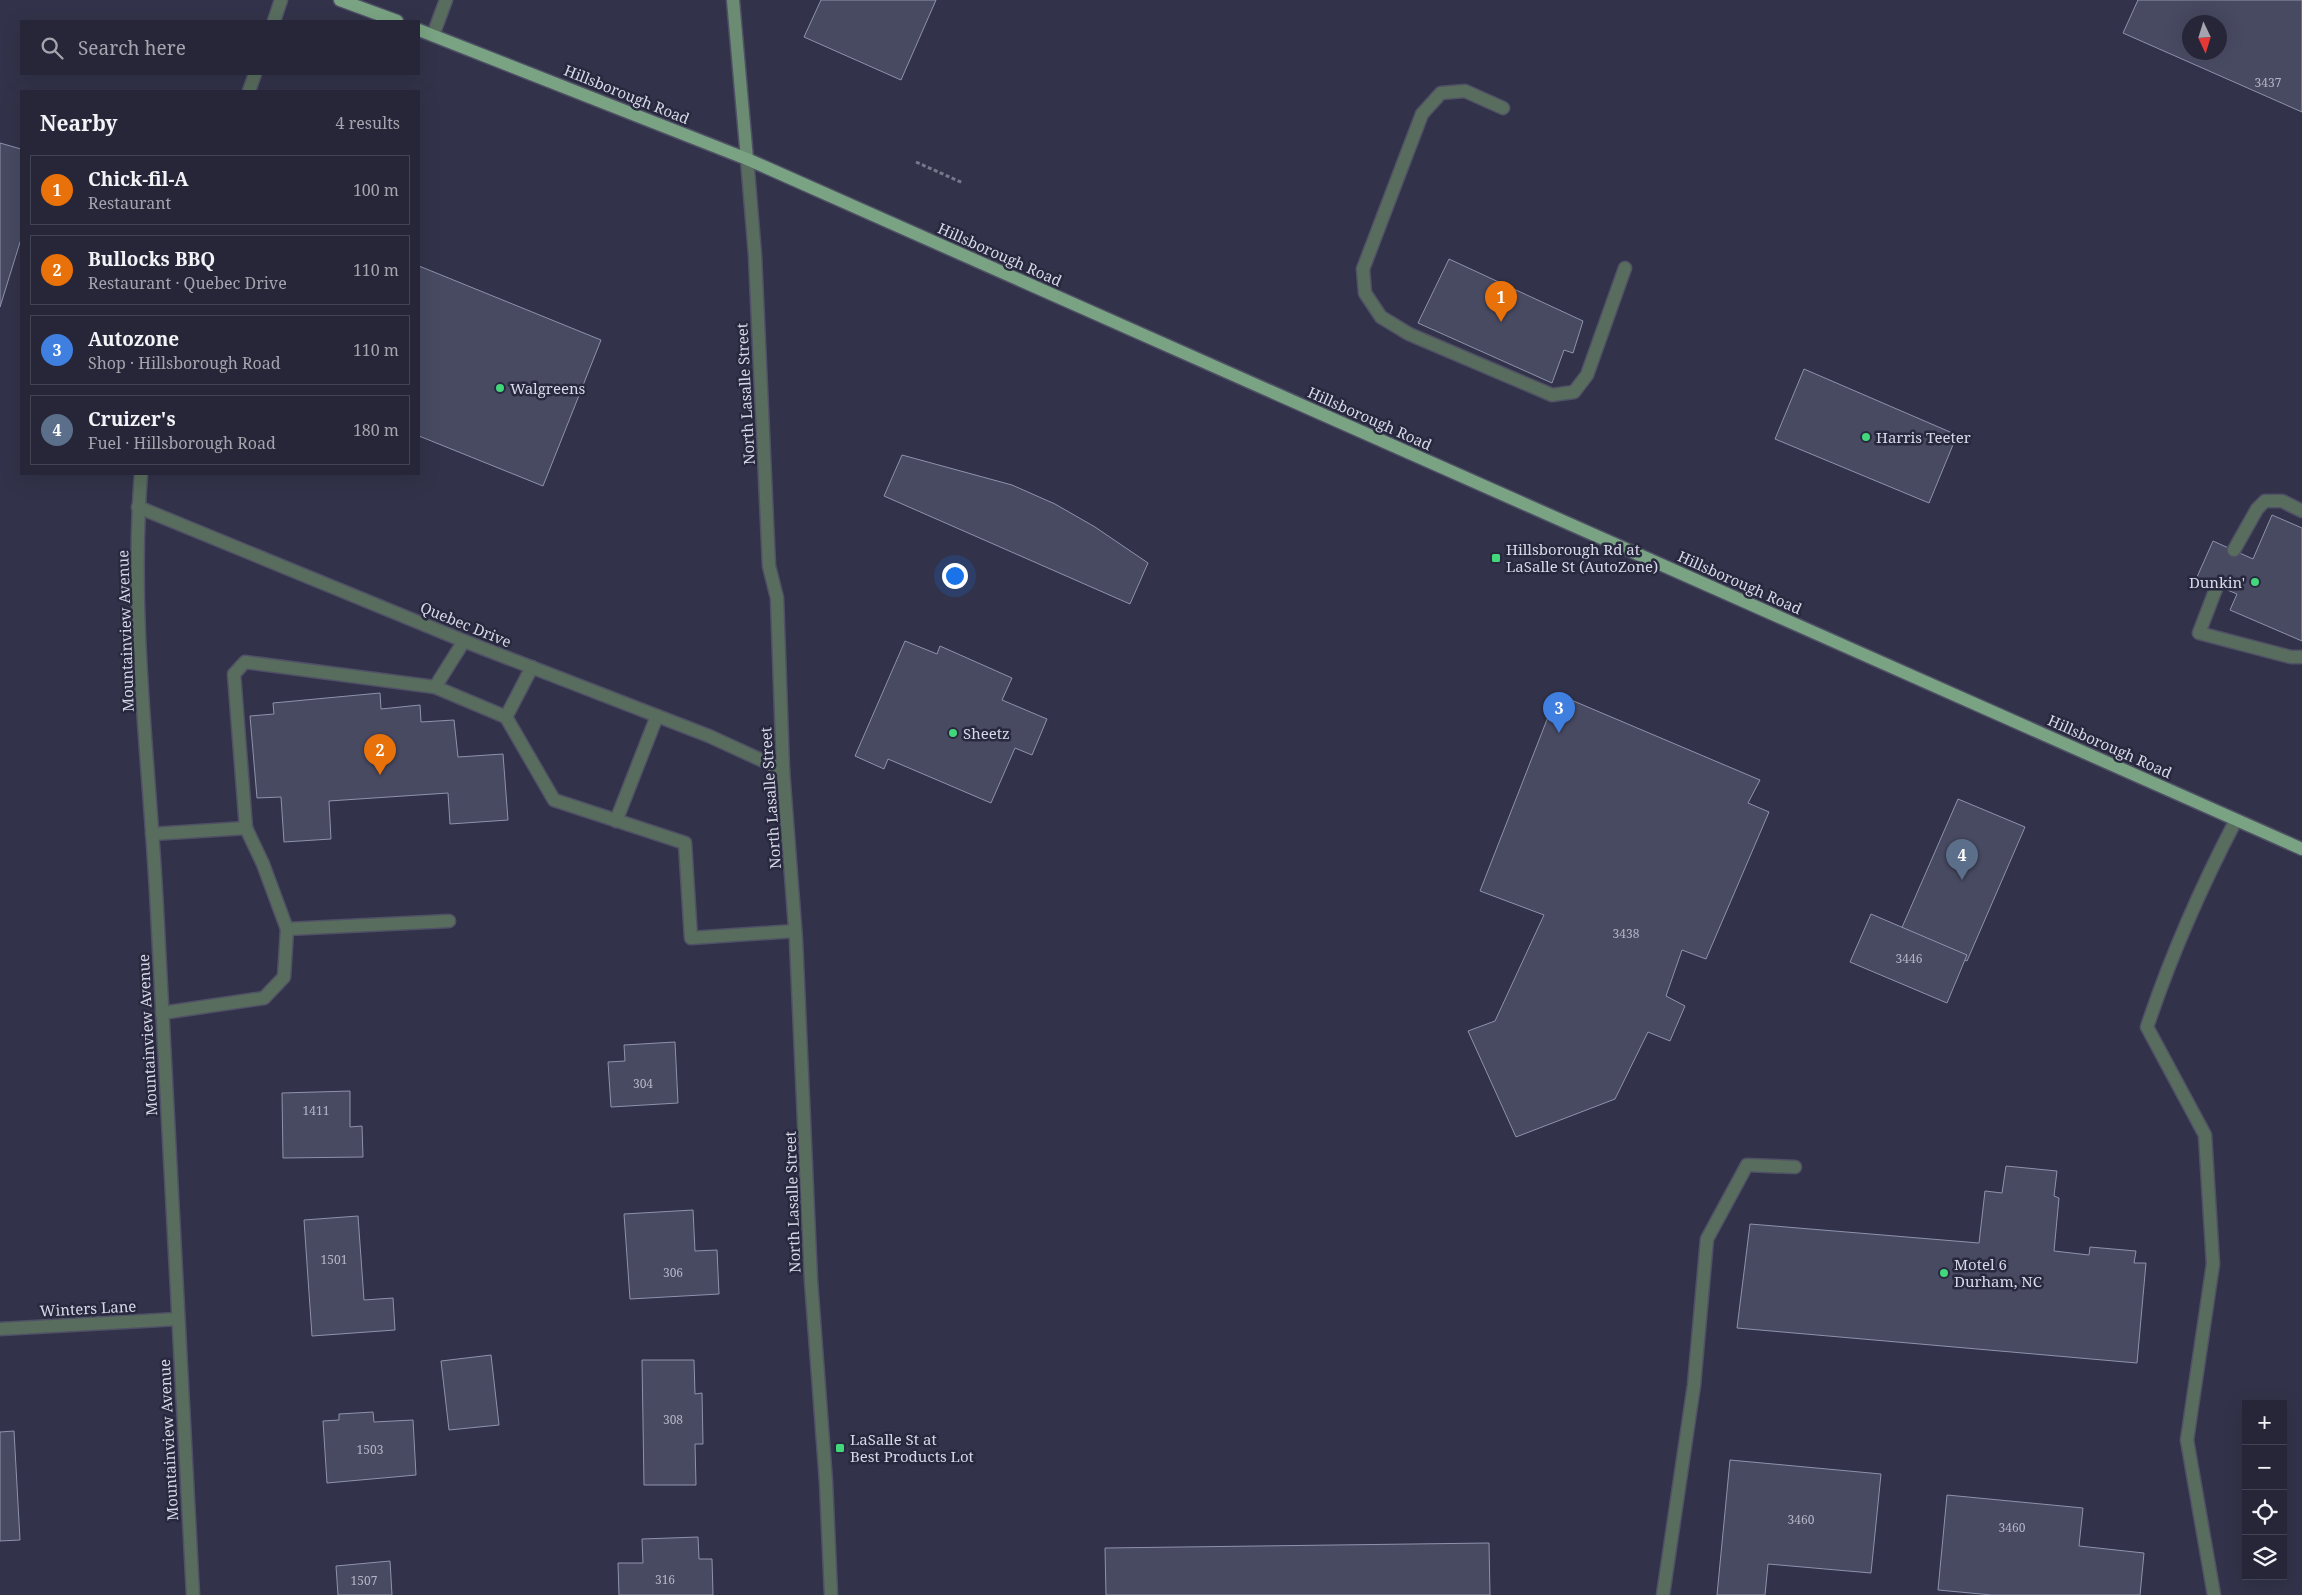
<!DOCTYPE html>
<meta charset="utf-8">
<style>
:root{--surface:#262638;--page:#2e2e40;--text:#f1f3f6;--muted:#a4a5ae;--line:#424353;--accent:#d93025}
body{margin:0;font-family:"Noto Serif",serif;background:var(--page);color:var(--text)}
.controls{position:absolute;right:15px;bottom:15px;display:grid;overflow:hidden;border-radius:0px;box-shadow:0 5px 20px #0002}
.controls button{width:45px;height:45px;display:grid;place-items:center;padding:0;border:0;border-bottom:1px solid var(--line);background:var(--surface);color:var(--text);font:25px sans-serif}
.compass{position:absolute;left:2182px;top:15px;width:45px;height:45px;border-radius:50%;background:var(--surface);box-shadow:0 5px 20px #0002;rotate:176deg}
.you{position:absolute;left:954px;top:575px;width:18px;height:18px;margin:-12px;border:4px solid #fff;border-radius:50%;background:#1a73e8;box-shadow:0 0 0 8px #1a73e833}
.badge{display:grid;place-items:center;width:32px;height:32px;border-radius:50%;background:var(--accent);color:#fff;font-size:16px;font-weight:700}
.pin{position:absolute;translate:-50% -41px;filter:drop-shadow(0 1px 2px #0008)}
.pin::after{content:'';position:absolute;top:26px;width:18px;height:15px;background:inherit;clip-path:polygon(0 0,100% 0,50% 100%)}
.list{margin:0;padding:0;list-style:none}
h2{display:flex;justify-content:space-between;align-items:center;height:65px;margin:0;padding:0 20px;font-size:21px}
h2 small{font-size:16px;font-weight:400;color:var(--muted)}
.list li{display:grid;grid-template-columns:32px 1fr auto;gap:15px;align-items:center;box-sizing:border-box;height:70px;margin:0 10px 10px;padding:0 10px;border:1px solid var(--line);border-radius:0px}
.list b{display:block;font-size:19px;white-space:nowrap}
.list p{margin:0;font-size:16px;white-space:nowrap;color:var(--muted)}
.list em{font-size:16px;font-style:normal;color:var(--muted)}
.icon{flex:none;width:28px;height:28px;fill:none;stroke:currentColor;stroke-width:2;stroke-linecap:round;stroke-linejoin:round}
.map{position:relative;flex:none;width:2302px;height:1595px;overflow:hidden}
.search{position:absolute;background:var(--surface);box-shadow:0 5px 20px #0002;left:20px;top:20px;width:400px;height:55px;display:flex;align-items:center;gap:12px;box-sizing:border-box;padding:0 18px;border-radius:0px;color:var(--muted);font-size:19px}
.panel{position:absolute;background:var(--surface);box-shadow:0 5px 20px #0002;left:20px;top:90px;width:400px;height:385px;border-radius:0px}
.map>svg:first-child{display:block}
</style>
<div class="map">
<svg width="2302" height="1595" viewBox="0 0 2302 1595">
<rect width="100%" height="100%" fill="#32334a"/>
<g fill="#484a62" stroke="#8f92ad" fill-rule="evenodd">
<path d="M821,0h115l-35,80 -97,-43z"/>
<path d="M2138,0h164v112l-179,-79zM2190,22h30v30h-30z"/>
<path d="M0,143l21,6v90l-21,68z"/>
<path d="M1449,259l134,62 -10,32 -9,-3 -12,33 -134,-60z"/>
<path d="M419,266l182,74 -58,146 -124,-50z"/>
<path d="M1804,369l153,66 -28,68 -154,-64z"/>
<path d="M902,455l110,30 43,19 40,23 53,36 -18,41 -246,-108z"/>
<path d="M2272,515l30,13v113l-72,-31 7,-16 -40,-17 16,-36 40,18z"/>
<path d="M905,641l32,13 3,-8 72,32 -10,22 45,19 -15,36 -17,-7 -24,55 -103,-44 -4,10 -29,-13z"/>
<path d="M380,693l1,16 39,-4 1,17 33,-2 4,37 45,-3 5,66 -58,4 -2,-31 -119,8 2,38 -47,3 -3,-45 -24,1 -7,-82 24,-2 -1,-11z"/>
<path d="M1557,694l203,86 -12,23 21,9 -63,147 -24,-9 -16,46 19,10 -15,35 -22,-9 -33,67 -99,38 -48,-106 27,-10 49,-106 -64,-24z"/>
<path d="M1958,799l67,28 -58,134 -67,-29z"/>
<path d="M1871,914l96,41 -20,48 -97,-41z"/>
<path d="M675,1042l3,61 -67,4 -3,-45 17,-1 -1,-16z"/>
<path d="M350,1091v36l12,-1 1,31 -80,1 -1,-65z"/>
<path d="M2006,1166l51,5 -3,25 5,2 -5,53 35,4 1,-8 46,4 -2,12h12l-9,100 -400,-35 13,-104 229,19 6,-52 17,2z"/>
<path d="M693,1210l2,41 22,-1 2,44 -89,5 -6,-85z"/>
<path d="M358,1216l6,84 29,-2 2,32 -83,6 -8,-116z"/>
<path d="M491,1355l8,70 -50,5 -8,-69z"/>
<path d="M642,1360h52l1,34 7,-1 1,51h-8l1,41h-52z"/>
<path d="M373,1412l1,10 39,-2 3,55 -89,8 -4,-62 16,-1v-6z"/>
<path d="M14,1431l6,109 -20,1v-109z"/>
<path d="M1730,1460l151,14 -10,99 -103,-9 -3,31h-48z"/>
<path d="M1947,1495l136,13 -4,38 65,7 -4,42h-148l-54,-5z"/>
<path d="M698,1537l1,22h13l1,36h-94l-1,-32h25l-1,-24z"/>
<path d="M1489,1543l1,52h-384l-1,-47z"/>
<path d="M390,1561l2,34h-54l-2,-29z"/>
</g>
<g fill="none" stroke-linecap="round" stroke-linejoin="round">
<g stroke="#505166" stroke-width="15">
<g id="lane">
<path d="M433,35l13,-35"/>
<path d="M1503,108l-38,-17 -24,2 -19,21 -59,155 2,24 16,24 28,17 143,61 22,-3 13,-17 38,-107"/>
<path d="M2234,550l23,-41 8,-8h17l20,10"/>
<path d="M2217,586l-18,47 92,24h11"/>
<path d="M532,667l-26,50 48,83 131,43 6,95 104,-7"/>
<path d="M435,687l71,30"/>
<path d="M616,821l41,-105"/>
<path d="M152,834l94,-6 -12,-154 11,-12 190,25 29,-46"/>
<path d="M287,929l162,-8"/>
<path d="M162,1013l102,-15 20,-21 3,-48 -24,-65 -17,-36"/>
<path d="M1663,1595l31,-210 13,-146 40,-74 48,2"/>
<path d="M2214,1595l-27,-155 26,-176 -8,-129 -58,-108c24,-72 54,-140 89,-207"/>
</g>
</g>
<g stroke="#505166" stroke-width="15">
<g id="street">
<path d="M274,21l7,-21"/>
<path d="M249,91l6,-17"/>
<path d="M747,159l8,96 14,311 8,32 6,172 13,170 15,341 15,201 5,113"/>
<path d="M141,474c-11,139 7,278 15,417 12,234 24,469 37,704"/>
<path d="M138,507l326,134 245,95 74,34"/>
<path d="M0,1329l178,-10"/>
</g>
</g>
<g stroke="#505166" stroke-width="15">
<path id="secondary" d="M733,0l14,159"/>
</g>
<g stroke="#505166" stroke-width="15">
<g id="primary">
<path d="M340,0l57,21"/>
<path d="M419,30l328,129 1555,690"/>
</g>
</g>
<path stroke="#77788c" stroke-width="3" stroke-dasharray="4 2.5" stroke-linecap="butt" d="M916,162l47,21"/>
<use href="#lane" stroke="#586d5d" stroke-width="12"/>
<use href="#street" stroke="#586d5d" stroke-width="12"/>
<use href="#secondary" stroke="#6b8c73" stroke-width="12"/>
<use href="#primary" stroke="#79a383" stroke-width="12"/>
</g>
<g fill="#43d77b" stroke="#28293f" stroke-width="2">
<circle cx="500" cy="388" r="5"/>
<circle cx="1866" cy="437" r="5"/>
<rect x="1491" y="553" width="10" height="10" rx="2.5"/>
<circle cx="2255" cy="582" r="5"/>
<circle cx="953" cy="733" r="5"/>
<circle cx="1944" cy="1273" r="5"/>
<rect x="835" y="1443" width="10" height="10" rx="2.5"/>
</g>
<g text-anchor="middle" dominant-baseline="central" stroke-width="5" stroke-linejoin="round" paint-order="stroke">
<g font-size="12" fill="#b3b4c6">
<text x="2268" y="82">3437</text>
<text x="1626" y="933">3438</text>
<text x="1909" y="958">3446</text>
<text x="643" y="1083">304</text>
<text x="316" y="1110">1411</text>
<text x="334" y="1259">1501</text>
<text x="673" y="1272">306</text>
<text x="673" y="1419">308</text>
<text x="370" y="1449">1503</text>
<text x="1801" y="1519">3460</text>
<text x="2012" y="1527">3460</text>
<text x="665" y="1579">316</text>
<text x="364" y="1580">1507</text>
</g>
<g font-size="15" fill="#d7d8e7" stroke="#28293f">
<text transform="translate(627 94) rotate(22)">Hillsborough Road</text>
<text transform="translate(1000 254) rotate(24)">Hillsborough Road</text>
<text transform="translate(745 394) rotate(-93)">North Lasalle Street</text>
<text transform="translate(1370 418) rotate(24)">Hillsborough Road</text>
<text transform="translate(1740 582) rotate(24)">Hillsborough Road</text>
<text transform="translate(466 624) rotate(22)">Quebec Drive</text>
<text transform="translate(125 631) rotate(-92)">Mountainview Avenue</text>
<text transform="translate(2110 746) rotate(24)">Hillsborough Road</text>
<text transform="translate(770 798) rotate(-94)">North Lasalle Street</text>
<text transform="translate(147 1035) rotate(-93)">Mountainview Avenue</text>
<text transform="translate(792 1202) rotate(-92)">North Lasalle Street</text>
<text transform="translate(88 1308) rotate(-3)">Winters Lane</text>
<text transform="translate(168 1440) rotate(-93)">Mountainview Avenue</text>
</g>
<g font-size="15" fill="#d7d8e7" stroke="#28293f" text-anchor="start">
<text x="510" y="388">Walgreens</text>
<text x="1876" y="437">Harris Teeter</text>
<text x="1506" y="549">Hillsborough Rd at<tspan x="1506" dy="17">LaSalle St (AutoZone)</tspan></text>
<text x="2245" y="582" text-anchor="end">Dunkin'</text>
<text x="963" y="733">Sheetz</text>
<text x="1954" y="1264">Motel 6<tspan x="1954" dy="17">Durham, NC</tspan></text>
<text x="850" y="1439">LaSalle St at<tspan x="850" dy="17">Best Products Lot</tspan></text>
</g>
</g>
</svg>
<div class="controls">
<button>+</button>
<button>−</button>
<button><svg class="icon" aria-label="locate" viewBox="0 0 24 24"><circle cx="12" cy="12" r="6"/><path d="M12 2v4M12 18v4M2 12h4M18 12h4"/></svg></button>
<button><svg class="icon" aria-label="layers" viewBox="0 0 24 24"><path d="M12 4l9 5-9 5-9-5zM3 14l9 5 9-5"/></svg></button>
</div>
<svg class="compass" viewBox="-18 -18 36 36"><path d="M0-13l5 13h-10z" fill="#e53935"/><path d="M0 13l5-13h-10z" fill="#a4a5ae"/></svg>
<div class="you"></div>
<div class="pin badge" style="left:1501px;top:322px;background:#e8710a">1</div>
<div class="pin badge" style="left:380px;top:775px;background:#e8710a">2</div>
<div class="pin badge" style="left:1559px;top:733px;background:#3f7fe0">3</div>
<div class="pin badge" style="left:1962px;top:880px;background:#5c6f8a">4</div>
<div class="search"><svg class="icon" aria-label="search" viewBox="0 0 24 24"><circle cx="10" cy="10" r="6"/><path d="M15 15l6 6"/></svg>Search here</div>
<section class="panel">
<h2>Nearby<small>4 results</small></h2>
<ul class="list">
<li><span class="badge" style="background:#e8710a">1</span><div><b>Chick-fil-A</b><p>Restaurant</p></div><em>100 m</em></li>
<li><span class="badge" style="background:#e8710a">2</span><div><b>Bullocks BBQ</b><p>Restaurant · Quebec Drive</p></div><em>110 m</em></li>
<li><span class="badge" style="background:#3f7fe0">3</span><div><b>Autozone</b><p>Shop · Hillsborough Road</p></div><em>110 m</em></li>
<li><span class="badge" style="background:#5c6f8a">4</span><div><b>Cruizer's</b><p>Fuel · Hillsborough Road</p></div><em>180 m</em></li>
</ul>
</section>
</div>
